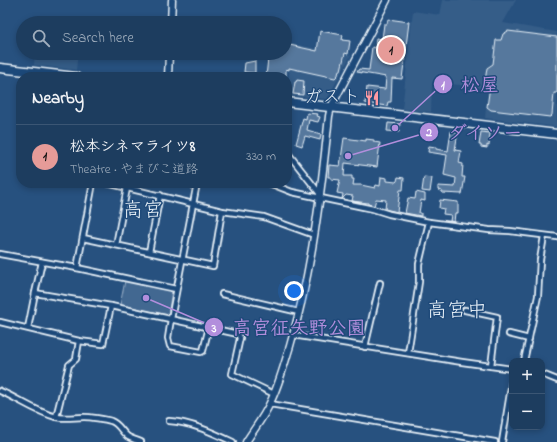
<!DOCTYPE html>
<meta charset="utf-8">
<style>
:root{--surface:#1d3d5f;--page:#254465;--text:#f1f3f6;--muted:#a0aebd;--line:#3b5674;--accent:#e69b98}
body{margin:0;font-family:"Indie Flower","Klee One",sans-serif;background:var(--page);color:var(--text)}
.controls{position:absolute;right:12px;bottom:12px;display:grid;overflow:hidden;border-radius:8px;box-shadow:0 2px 6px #0003}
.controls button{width:36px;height:36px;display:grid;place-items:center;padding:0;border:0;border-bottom:1px solid var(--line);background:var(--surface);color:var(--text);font:20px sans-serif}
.you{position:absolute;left:294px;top:291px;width:14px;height:14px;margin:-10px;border:3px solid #fff;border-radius:50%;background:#1a73e8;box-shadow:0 0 0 6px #1a73e833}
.badge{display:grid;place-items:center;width:26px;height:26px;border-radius:50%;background:var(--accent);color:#111;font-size:13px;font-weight:700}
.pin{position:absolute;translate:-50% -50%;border:2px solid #fff;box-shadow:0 1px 4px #0006}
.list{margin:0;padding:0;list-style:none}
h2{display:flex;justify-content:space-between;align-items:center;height:52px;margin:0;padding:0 16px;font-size:17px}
h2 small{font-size:13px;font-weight:400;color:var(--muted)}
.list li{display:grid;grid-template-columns:26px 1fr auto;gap:12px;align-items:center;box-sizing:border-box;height:64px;padding:0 16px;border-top:1px solid var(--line)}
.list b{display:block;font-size:15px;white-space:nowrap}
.list p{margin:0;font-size:13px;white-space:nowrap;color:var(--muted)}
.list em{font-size:13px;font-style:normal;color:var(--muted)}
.icon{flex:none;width:22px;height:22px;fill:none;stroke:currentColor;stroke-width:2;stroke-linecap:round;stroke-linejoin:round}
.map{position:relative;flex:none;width:557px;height:442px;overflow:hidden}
.search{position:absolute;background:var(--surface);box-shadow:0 2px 6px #0003;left:16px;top:16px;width:276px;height:44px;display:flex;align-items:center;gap:10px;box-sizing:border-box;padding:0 14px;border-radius:22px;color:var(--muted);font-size:15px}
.panel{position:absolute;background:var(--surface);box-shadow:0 2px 6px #0003;left:16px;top:72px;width:276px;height:116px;border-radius:16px}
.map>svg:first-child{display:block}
</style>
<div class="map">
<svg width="557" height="442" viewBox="0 0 557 442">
<rect width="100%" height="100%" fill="#27517f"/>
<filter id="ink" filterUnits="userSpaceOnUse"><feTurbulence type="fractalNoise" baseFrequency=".025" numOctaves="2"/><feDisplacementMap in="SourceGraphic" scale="8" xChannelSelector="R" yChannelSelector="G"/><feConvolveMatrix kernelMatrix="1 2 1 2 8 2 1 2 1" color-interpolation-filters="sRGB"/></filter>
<g filter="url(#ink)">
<g fill="#355d88">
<path d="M443,0h73l-13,23 54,9v95l-72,-9 3,-29 -27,-4 -29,-2 -1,29 -29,-3 11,-98 27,4z"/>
<path d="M292,44l59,11 -24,44 -40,-4z"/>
<path d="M35,53h43l-2,17 -42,-5z"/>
</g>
<path fill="#436891" stroke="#96acc4" d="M125,281l47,9 -4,25 -48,-10z"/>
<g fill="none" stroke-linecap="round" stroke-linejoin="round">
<path stroke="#9db3c9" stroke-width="1.5" d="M0,387l5,3"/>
</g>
<g fill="#57789d" stroke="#e8f1f8">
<path d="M388,19l21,3 -7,57 -10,-1 -1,24h-3l-1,4 -22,-3 2,-16 18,2 1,-12 -29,-5 2,-3 10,1 3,-23 3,1 1,-10 6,1 2,-15h3z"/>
<path d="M320,31l23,4 -1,5 8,1 -2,13 -3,-1 -4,17h-2l-1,5 -3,3 -46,-10v2l-3,-1v8h-20l2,-19 11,-2v-3h6v-9l32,7z"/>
<path d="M508,31l49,6v56h-3l-2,22 -2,2 -59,-7 -4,-3 3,-21 -5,-5 2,-13 6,-4 3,-24h5l2,-6z"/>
<path d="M255,61v12l-11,-1 1,-9z"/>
<path d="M297,80l7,1 -1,14 -10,-1 2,-12h1z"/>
<path d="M307,113l11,1 -1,2 3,1 -2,5 -9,-2 -2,10 14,4 -1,6 -15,-4 -3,10 -6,-2 7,-26 3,1z"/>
<path d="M388,123l12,1 -1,8 -12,-1z"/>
<path d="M451,131l7,1 -3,18 6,1 -2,12 4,1 -1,13h3l-3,17 -20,-1v-2l-4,-1v-4l17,1 1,-9 -12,-3 3,-20 -19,-3 1,-6 7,1v2l12,2z"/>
<path d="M481,132l9,1 -1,13 -2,-1v3l-6,-1v-2h-2z"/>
<path d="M344,138l22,3v-2l8,1v2l6,1 -3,24 -32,-4 -1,13h8v3h2l-1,6h8l14,3 1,-3 4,1 1,-9 6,1v3l9,1 1,-1 1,-4 6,1 -1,12h-3l-3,22 -12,-3 1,-9 -10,-1 -2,7 -6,-2v-1l-16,-2 1,-5 -7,-1 -4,4 1,-5 -6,-1 3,-13 -9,-1v-2h-3l1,-12 11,1z"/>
<path d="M424,177l8,1 -2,14 -8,-1z"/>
<path d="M416,192l9,2v7l-4,-1 -2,13h2v3l-16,-3 3,-15 7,1z"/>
<path d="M440,200l18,2v11h-3l-1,9 -4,-1 1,-6 -8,-1 1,-5 -5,-1z"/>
</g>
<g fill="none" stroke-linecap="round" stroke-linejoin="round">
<g stroke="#e8f1f8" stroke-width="8">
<g id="minor">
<path d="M287,152l33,42"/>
<path d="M107,183l115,28 42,6 50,18"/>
<path d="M197,183l-26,136 -3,19 2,8 31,6 2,-1 6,-24"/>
<path d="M269,183l23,9 81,17 16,5 40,8 60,8 21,1 47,6"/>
<path d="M83,238l130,28 9,-55"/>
<path d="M116,245l11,-57"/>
<path d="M149,252l11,-57"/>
<path d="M0,254l77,14 99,21"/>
<path d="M77,268l16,-85"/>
<path d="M35,293l7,-31"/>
<path d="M222,294l77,18"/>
<path d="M465,310l32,7 -6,49"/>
<path d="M0,322l79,19 24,3 8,-38"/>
<path d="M28,328l7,-35 76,13 127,28 2,4 -8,36 42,20"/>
<path d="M509,334l20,5"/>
<path d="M293,335l169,27 50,7"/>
<path d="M365,347l15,-64"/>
<path d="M408,353l11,-71v-18l10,-42"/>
<path d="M524,361l14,-65 2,-36 4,-24"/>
<path d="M542,374l15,6"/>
<path d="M0,391c19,8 36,21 56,26 9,2 19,0 28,0 6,0 21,2 27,4 8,3 10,10 16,15 4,3 9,4 14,6"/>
<path d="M270,404l225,38"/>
<path d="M56,417l13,-52 7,-6 3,-18"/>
<path d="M169,421c21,1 45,12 64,21"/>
<path d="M502,442l10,-61"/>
</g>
</g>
<g stroke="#e8f1f8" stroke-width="9">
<g id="tertiary">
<path d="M171,23l1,-23"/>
<path d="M168,77l1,-24"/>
<path d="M246,442c8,-13 18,-25 24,-39 9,-18 14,-38 20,-57 22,-75 31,-153 39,-230l2,-9 56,-107"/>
</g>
</g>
<g stroke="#e8f1f8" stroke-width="11">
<g id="trunk">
<path d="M0,68l76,9"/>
<path d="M287,102l270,32"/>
</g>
</g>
<use href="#minor" stroke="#1f4a7a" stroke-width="4.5"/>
<use href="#tertiary" stroke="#1f4a7a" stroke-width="6"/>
<use href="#trunk" stroke="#1f4a7a" stroke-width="8"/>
</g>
</g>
<defs>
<g id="restaurant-bare" transform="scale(1.2)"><path d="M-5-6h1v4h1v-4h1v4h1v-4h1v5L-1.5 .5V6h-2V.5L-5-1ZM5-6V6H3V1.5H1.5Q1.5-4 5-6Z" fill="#ff9aa2" stroke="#1f4a7a" stroke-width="2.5" paint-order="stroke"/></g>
</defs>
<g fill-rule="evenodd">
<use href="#restaurant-bare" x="372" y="98"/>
</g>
<g text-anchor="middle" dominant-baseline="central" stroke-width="3" stroke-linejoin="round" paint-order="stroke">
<g font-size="18" fill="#e8f1f8" stroke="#1f4a7a" text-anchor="end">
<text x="360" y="98">ガスト</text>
</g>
<g font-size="20" fill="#e8f1f8" stroke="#1f4a7a">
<text x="143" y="211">高宮</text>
<text x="457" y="311">高宮中</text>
</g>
</g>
<path fill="none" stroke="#b28edc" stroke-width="1.5" d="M395 128L443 84M348 156L429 132M146 298L214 327"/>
<g fill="#b28edc" stroke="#1f4a7a" stroke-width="1.5">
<circle cx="395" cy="128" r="4"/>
<circle cx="348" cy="156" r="4"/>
<circle cx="146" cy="298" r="4"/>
<circle cx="443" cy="84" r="10"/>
<circle cx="429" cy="132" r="10"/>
<circle cx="214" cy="327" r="10"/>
</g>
<g font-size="12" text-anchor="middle" font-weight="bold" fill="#fff">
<text x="443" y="89">1</text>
<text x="429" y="136">2</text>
<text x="214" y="332">3</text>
</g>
<g font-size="19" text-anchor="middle" font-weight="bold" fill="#b28edc" stroke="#1f4a7a" stroke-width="3" stroke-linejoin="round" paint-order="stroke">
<text x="480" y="91">松屋</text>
<text x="485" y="139">ダイソー</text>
<text x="299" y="334">高宮征矢野公園</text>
</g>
</svg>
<div class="controls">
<button>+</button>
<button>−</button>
</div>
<div class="you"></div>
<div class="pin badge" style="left:391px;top:50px">1</div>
<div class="search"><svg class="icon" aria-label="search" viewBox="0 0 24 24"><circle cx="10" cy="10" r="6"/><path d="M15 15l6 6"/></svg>Search here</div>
<section class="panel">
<h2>Nearby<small></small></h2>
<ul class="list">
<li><span class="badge">1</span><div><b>松本シネマライツ8</b><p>Theatre · やまびこ道路</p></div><em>330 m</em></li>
</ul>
</section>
</div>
